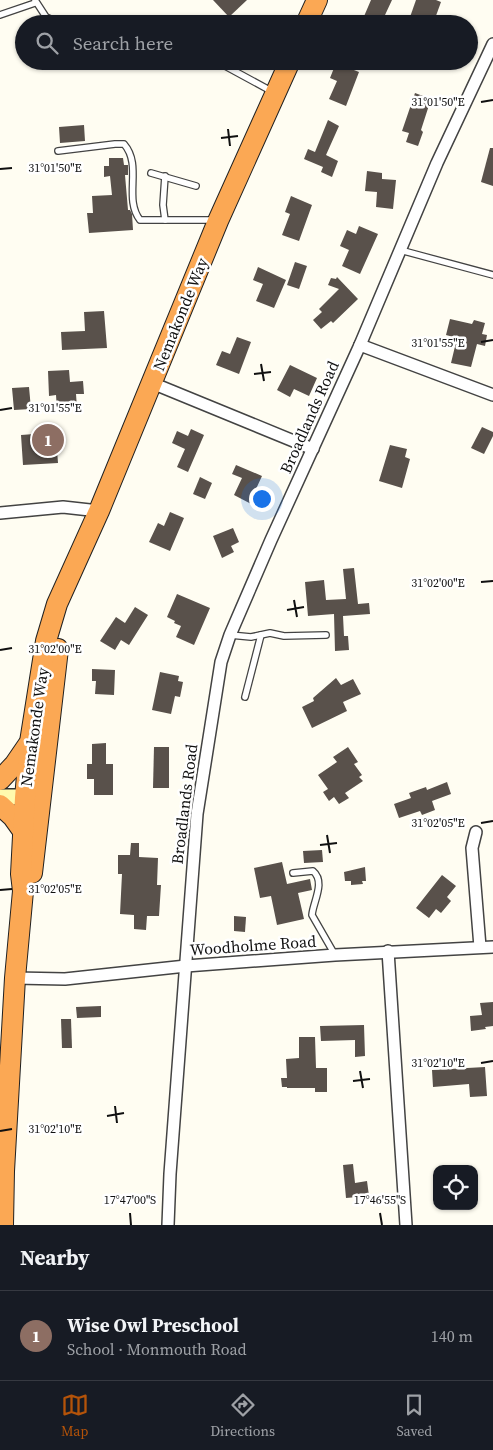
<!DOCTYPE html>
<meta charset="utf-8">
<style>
:root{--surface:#171b24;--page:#242831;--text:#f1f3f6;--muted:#9ea1a6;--line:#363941;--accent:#b45309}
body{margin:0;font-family:"Source Serif 4",serif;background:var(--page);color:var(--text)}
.controls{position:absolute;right:15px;bottom:15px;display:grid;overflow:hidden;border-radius:10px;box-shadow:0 1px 4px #0004}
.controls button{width:45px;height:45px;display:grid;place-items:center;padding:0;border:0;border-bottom:1px solid var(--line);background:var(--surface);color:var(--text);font:25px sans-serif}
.you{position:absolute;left:261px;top:498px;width:18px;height:18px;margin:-12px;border:4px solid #fff;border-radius:50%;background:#1a73e8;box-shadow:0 0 0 8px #1a73e833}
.badge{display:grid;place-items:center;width:32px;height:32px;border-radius:50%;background:var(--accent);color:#fff;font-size:16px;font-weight:700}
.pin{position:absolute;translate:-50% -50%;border:2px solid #fff;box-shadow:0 1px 5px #0006}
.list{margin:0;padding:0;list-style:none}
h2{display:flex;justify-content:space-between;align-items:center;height:65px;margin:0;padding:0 20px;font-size:21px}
h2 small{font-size:16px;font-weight:400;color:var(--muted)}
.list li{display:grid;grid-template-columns:32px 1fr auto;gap:15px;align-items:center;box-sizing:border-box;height:90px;padding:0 20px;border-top:1px solid var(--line)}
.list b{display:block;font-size:19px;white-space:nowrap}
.list p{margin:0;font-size:16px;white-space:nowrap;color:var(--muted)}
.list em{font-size:16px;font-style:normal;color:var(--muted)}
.icon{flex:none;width:28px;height:28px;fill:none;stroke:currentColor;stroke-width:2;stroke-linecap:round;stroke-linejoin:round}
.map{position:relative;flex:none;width:493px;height:1225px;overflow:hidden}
.search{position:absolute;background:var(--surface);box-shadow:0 1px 4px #0004;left:15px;right:15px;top:15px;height:55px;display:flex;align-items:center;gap:12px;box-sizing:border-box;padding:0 18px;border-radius:28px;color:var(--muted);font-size:19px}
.sheet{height:155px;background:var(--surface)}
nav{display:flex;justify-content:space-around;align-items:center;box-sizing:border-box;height:70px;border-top:1px solid var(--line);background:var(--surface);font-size:14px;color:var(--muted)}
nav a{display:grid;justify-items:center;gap:2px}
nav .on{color:var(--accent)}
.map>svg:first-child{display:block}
</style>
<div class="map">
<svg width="493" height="1225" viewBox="0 0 493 1225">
<rect width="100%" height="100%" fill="#fffdf2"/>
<g fill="#59514b">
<path d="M213,0h34l-18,17z"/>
<path d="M371,0h21l-7,15 20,9h-36l-7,-3z"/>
<path d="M416,0h20l5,2 -8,22 -23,-7z"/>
<path d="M336,63l23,9 -13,34 -17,-7 8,-18 -7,-3z"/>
<path d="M415,93l16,6 -10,31 2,2 -5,14 -12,-4 3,-9 -7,-2z"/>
<path d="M328,120l11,6 -13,29 12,6 -6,16 -11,-5 2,-5 -19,-8 4,-10 7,3z"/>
<path d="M84,125l1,16 -25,2 -1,-16z"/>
<path d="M490,148h3v38l-12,-4z"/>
<path d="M109,158h14l1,7h4v10h-3l3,35h2l2,4 1,16 -44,3 -2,-20h6l-1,-17 20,-1 -2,-19 -6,1v-11h5z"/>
<path d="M367,171l15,2v6l14,1 -3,29 -17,-2 1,-15 -12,-1z"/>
<path d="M291,196l21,9 -13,36 -17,-6 8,-21 -5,-2z"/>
<path d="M359,226l19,8 -18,40 -18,-8 7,-16 -9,-4 7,-16 9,4z"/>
<path d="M295,262l12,4 -8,23 -12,-4z"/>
<path d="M258,267l28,13 -12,28 -18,-7 7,-17 -10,-4z"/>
<path d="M337,277l21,22 -25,24 -2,-2 -10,8 -8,-9 9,-8 -3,-3 20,-20 -11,-4 3,-7 5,1z"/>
<path d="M104,311l3,37 -45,2 -1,-18 24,-1 -1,-19z"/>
<path d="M450,319l22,5 2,-4 11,3 -3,11 5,1 -2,11 -8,-2 -6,23 -20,-4 6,-25 -11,-3z"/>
<path d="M237,337l14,5 -12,32 -23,-9 6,-14 8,3z"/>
<path d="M290,365l27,13 -8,18 -15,-7 -4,8 -13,-7z"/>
<path d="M69,370l1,12 13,-1 1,13h-8l1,14 -20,2 -1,-15 -7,1 -1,-25z"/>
<path d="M29,387l2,22 -17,1 -2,-22z"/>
<path d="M482,427l11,5v4l-9,18 -13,-6z"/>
<path d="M191,429l13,6 -16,37 -11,-5 8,-18 -13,-6 5,-12 11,5z"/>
<path d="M48,433l1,18 8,-1 1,13 -35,2 -2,-30z"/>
<path d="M390,445l17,4 -2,8 5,2 -8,29 -23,-7z"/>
<path d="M236,465l26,11 -6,13 6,3 -7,14 -21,-11 8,-17 -10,-4z"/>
<path d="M200,477l12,6 -7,16 -12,-5z"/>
<path d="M170,512l14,6 -14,33 -21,-9 9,-19 6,3z"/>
<path d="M233,528l6,14 -8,4 3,6 -12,6 -9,-22z"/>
<path d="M354,568l4,36 11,-1 1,11 -27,2 1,20h4l1,14 -14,1 -1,-37 -26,2 -3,-34 19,-2 2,20 20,-1 -3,-30z"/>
<path d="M177,594l33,14 -16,37 -18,-8 5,-11 -7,-3 1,-2 -8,-4z"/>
<path d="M135,607l13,8 -19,30 -8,-5 -6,10 -15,-9 16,-24 9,6z"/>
<path d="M92,669l23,1 -1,25 -19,-1 1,-13h-4z"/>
<path d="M160,672l19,4 -1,5 5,1 -3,15 -5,-1 -4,18 -19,-4z"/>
<path d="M336,678l5,7 12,-6 8,15 -18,8 4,9 -35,17 -10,-21 12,-6 -1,-3z"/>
<path d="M106,743v21h7v31h-19v-16h-7v-15h5v-20z"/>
<path d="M154,747h15v41h-16z"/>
<path d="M348,747l10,15 -4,2 8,11 -3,2 4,4 -18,12 4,5 -10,6 -5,-7 -5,4 -6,-9 5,-3 -10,-14 19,-13 -4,-5z"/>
<path d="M447,782l4,12 -19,7 3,9 -13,5 -2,-4 -21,7 -5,-14 17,-6 -2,-5 17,-6 1,3z"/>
<path d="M131,843h8v14l19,1 -1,27h4l-2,31h-12l-1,14 -12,-1v-14l-14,-1 2,-40h-4v-19h12z"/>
<path d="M322,850l1,12 -19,1 -1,-12z"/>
<path d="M282,862l5,22 23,-5 2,11 -14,3 6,26 -27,6 -6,-29 -11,2 -6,-30z"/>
<path d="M365,867l1,14h-4l1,3 -12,1v-4h-6l-1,-9z"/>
<path d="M442,875l14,11 -9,11 4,4 -10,12 -5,-4 -7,9 -13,-10z"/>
<path d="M234,916l12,1 -1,15 -11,-1z"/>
<path d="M493,1002v24l-8,1 1,2 -15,2 -1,-15 12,-1 -2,-12z"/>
<path d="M101,1006v11l-24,1 -1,-11z"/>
<path d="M61,1019h10l1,29h-10z"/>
<path d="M364,1025l1,31 -10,1v-17l-34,1 -1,-15z"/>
<path d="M299,1037h16l1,31h11v24h-12v-4h-28v-1h-5l-1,-9h6l-1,-19 13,-1z"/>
<path d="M485,1067l2,29 -17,1 -1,-13 -36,3 -1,-17z"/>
<path d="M353,1164l2,19 12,-2 2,15 -23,2 -3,-33z"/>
</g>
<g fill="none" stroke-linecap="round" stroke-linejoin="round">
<g stroke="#434343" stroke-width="8">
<g id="lane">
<path d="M35,0l11,17 13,6 44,-1 11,2"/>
<path d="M0,15l35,-12"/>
<path d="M216,61l57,31"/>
<path d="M58,151l57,-7h9c19,22 -1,54 16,76h73"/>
<path d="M151,173l45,13"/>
<path d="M165,176l-2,29 2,15"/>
<path d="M400,250l93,25"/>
<path d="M230,635l21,2 19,-4 14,3 42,-1"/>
<path d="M245,697l16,-62"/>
<path d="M293,873l20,-2c13,11 0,31 -1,44l23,40"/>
</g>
</g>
<g stroke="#434343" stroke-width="14">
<g id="street">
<path d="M360,345l133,50"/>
<path d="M152,383l161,66"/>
<path d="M0,513l63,-6 36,4"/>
<path d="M476,832l-4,16 8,99"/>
<path d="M388,951l18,274"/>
<path d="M15,978l50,1 121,-13 149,-11 158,-8"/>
<path d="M168,1225l2,-51 27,-360 24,-152 9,-27 41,-95 89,-195 77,-182 56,-119"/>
</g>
</g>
<g stroke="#323232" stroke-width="18">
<path id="secondary" d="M0,797h36"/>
</g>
<g stroke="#212121" stroke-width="22">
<g id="highway">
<path d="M306,24l11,-24"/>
<path d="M0,780l15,-16 13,-19"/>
<path d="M0,805l13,12 10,14"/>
<path d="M32,873l26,-224"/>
<path d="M3,1225l1,-54 11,-193 8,-87 -2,-17 4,-76 5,-56 16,-101 11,-37 42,-93 119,-290 72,-160"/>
</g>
</g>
<use href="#lane" stroke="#fff" stroke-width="5.5"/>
<use href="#street" stroke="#fff" stroke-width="11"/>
<use href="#secondary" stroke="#fffaad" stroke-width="15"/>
<use href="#highway" stroke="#fba854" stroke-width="20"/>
</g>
<path fill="none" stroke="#101010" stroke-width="2" d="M481,102l12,-2M228,129l2,17M221,138l17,-2M0,169l12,-1M481,342l12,-2M261,364l3,17M254,374l17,-2M0,410l12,-2M481,582l12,-1M294,600l3,17M287,610l17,-3M0,650l12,-2M481,823l12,-2M327,835l3,18M320,845l17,-2M0,890l12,-1M481,1063l12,-2M360,1071l3,17M353,1081l17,-2M115,1106l2,17M107,1116l17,-3M0,1131l12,-2M130,1213l1,12M380,1213l2,12"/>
<g text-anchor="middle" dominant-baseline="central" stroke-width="5" stroke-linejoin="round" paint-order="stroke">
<g font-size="16" fill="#101010" stroke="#fff">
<text transform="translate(180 314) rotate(-68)">Nemakonde Way</text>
<text transform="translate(309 417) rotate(-66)">Broadlands Road</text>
<text transform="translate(34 727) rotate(-82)">Nemakonde Way</text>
<text transform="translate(184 804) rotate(-83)">Broadlands Road</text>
<text transform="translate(253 945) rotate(-4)">Woodholme Road</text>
</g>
</g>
<g font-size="12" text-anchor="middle" fill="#101010" stroke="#fff" stroke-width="5" stroke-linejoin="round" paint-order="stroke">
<text x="438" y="106">31°01'50"E</text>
<text x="55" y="172">31°01'50"E</text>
<text x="438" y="347">31°01'55"E</text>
<text x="55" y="412">31°01'55"E</text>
<text x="438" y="587">31°02'00"E</text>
<text x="55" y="653">31°02'00"E</text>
<text x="438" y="827">31°02'05"E</text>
<text x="55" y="893">31°02'05"E</text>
<text x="438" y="1067">31°02'10"E</text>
<text x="55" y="1133">31°02'10"E</text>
<text x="130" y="1204">17°47'00"S</text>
<text x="380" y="1204">17°46'55"S</text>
</g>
</svg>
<div class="controls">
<button><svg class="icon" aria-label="locate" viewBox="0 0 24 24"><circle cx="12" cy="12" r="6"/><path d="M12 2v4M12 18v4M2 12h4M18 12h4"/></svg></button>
</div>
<div class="you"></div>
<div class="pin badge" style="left:48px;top:440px;background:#8d6e63">1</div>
<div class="search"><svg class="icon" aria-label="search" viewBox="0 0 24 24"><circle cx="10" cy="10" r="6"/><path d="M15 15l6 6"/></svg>Search here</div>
</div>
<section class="sheet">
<h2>Nearby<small></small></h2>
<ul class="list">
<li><span class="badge" style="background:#8d6e63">1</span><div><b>Wise Owl Preschool</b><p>School · Monmouth Road</p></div><em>140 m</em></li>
</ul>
</section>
<nav>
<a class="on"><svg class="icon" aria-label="map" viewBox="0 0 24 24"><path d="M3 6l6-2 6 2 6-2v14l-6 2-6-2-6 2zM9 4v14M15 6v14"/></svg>Map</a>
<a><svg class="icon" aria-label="directions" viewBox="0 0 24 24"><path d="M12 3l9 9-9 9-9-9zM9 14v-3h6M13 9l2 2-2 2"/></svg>Directions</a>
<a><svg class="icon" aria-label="saved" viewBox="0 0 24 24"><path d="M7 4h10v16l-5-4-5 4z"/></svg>Saved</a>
</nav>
